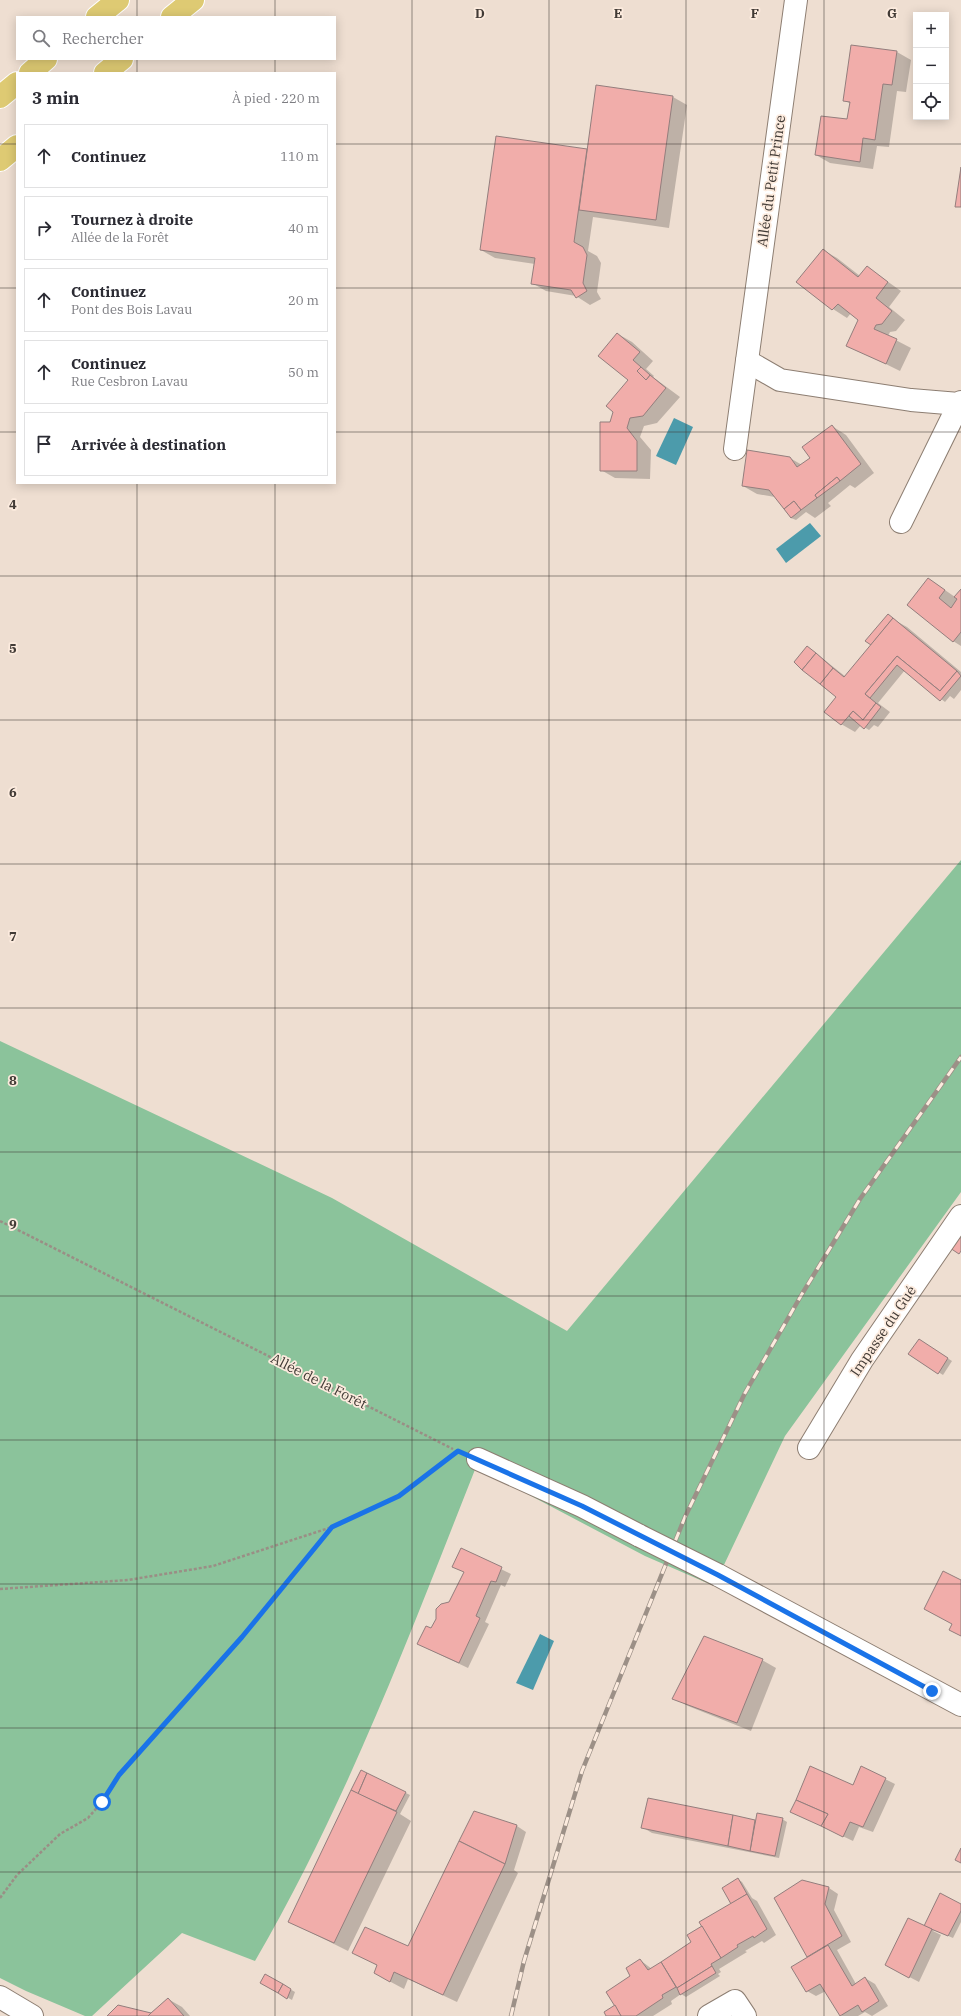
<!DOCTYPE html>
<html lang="fr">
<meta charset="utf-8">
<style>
:root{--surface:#fff;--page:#f7f7f7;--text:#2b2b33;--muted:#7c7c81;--line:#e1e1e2}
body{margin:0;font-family:"IBM Plex Serif",serif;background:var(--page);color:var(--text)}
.controls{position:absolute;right:12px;top:12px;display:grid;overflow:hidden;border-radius:0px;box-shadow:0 2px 10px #0003}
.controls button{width:36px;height:36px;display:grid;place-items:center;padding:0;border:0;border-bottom:1px solid var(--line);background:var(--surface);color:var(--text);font:20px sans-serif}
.stop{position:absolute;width:12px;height:12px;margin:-9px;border:3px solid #1a73e8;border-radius:50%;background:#fff}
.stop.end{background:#1a73e8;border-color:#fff;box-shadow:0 1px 4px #0008}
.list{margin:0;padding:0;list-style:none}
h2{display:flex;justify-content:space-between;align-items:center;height:52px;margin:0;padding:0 16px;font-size:17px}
h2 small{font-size:13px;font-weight:400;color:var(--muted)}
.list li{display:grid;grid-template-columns:26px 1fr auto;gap:12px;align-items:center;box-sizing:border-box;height:64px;margin:0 8px 8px;padding:0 8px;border:1px solid var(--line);border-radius:0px}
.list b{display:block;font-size:15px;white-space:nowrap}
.list p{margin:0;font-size:13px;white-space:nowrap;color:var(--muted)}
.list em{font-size:13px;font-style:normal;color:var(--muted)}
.icon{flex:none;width:22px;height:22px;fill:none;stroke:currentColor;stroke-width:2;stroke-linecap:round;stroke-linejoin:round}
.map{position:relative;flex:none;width:961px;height:2016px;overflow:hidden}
.search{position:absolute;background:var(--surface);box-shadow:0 2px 10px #0003;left:16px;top:16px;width:320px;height:44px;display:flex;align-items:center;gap:10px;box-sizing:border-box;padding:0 14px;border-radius:0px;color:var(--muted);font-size:15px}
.panel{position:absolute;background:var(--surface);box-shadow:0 2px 10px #0003;left:16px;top:72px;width:320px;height:412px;border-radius:0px}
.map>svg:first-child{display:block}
</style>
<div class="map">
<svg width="961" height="2016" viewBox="0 0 961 2016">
<rect width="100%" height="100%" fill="#eeded1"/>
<path fill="#8bc39b" d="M961,860v332l-176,244 -71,150 -69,-30 -169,-89c-66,167 -130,338 -221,494l-73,-28 -90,83h-7l-59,-25 -26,-13v-937l332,157 235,133z"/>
<g fill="#4c9bab">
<path d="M674,418l19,9 -17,38 -20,-9z"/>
<path d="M810,523l11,13 -35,27 -10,-14z"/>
<path d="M540,1634l14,7 -21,49 -17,-7z"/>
</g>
<g fill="#0003">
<path d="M897,52l14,8 -5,32 -9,-1 -8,56 -12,-1 -4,23 -43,-6 -14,-8 32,-35 3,-16 -7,-4z"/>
<path d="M673,97l14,8 -18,123 -76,-11 -5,34 9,5 4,7 -4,29 4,7 -11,6 -14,-9 -30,-5 -14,-8 3,-19 -40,-6 -14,-8 16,-113 91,13z"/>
<path d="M823,250l14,8 23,18 7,-9 34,24 -12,16 16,13 -9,11 -6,1 -2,4 23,12 -11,23 -53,-26 12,-26 -8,-6 -4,5 -14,-9 -35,-27z"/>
<path d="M618,334l14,8 21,19 -7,8 8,7 -1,1 27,20 -23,26 -13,3 -4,11 11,13 -1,29 -35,-1 -14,-8 9,-47 19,-43z"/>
<path d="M832,426l14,9 28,38 -19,15 -5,-3 -22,18 3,3 -16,12 -9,-6 -10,8 -5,-2 -16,-21 -18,-3 -14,-8 47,-28 12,7 9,-7z"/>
<path d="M929,579l26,18 6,-7v56l-8,-5z"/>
<path d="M896,621l11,6 54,45v18l-7,9 -4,-3 -5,6 -40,-32 -27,33 12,9 -12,15 -4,-2 -5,5 -8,-5 -6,7 -14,-8 -4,-27 -25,-47 34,27z"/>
<path d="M923,1343l29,18 -9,14 -33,-21z"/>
<path d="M462,1550l49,24 -6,13 -4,-2 -16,37 4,2 -21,44 -40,-19 4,-19 18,-27 15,-30z"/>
<path d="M762,1660l14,8 -25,63 -63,-25 -14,-8z"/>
<path d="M361,1771l49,24 -10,19 11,7 -63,130 -58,-29z"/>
<path d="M885,1779l10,5 -22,48 -14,-5 -6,14 -21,-10z"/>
<path d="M649,1799l107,22 26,-2 5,3 -8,36 -127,-25 -10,-6z"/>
<path d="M474,1812l43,14 9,6 -12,38 4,3 -61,129 -49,-23 -4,10 -15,-8 -11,-15 -24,-13 55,-6z"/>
<path d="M738,1879l4,3 10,16 5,3 19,34 -12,8 -2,-2 -17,10 2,1 -28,17 2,3 -3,2 2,2 -34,21 -5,-3 -10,7 1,3 -19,12h-46l9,-11 24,-45 12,9 40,-26 11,-17 29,-22z"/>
<path d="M802,1881l27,7 9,6 -4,16 17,32 -14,8 19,34 9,-6 10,6 13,22 -16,10 -7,-4 -7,4h-16l-16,-25 -10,5 -9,-5 2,-34 -33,-58z"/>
<path d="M961,1905v17l-8,16 -19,-8 -1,1 8,4 -22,47 -23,-12 29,-43z"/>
<path d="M265,1975l30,17 -3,8 -30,-17z"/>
<path d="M168,1999l14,8 8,9h-81l43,-2z"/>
</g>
<g fill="#f1adaa" stroke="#937e7d">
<path d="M851,45l46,6 -5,34 -9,-1 -8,56 -12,-2 -3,24 -45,-7 6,-39 26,3 3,-17 -7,-1z"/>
<path d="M596,85l77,11 -17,124 -77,-10z"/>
<path d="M496,136l91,13 -13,93 9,5 4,8 -4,28 4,8 -11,7 -5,-8 -40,-6 4,-26 -55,-8z"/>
<path d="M961,167v40h-6z"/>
<path d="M823,249l35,28 9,-11 21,16 -12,16 16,13 -10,13 -6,1 -2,4 23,10 -11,25 -40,-18 12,-26 -20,-16 -6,6 -36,-28z"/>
<path d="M617,333l23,19 -7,8 8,7 -4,4 9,9 4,-5 16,13 -23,28 -13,2 -3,10 10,13v30h-37v-49h10l3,-10 -7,-6 22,-26 -30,-24z"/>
<path d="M641,367l9,8 -4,5 -9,-9z"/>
<path d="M832,425l29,39 -21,17 -3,-4 -22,18 2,3 -16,12 -7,-9 -10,8 -15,-19 -27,-4 5,-36 43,7 7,10 13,-9 -8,-11z"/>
<path d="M837,477l3,4 -23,17 -2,-3z"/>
<path d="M794,501l7,9 -10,8 -7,-9z"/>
<path d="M928,578l17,12 -6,8 12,10 6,-9 -3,-2 7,-8v43l-8,10 -46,-37z"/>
<path d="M888,614l5,4 -22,27 -6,-4z"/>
<path d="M893,618l64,53 -17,20 -43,-35 -32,38 11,9 -13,17 -10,-9 -12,14 -17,-13 12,-15 -16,-13 13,-16 11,9z"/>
<path d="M807,646l9,7 -14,17 -8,-8z"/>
<path d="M816,653l17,15 -13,16 -18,-14z"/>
<path d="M897,656l43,35 17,-20 4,5 -21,25 -43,-36 -27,33 -5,-4z"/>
<path d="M876,703l5,4 -17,22 -15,-13 4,-5 10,9z"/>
<path d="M959,1237l2,1v13l-2,3 -9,-6z"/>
<path d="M919,1339l29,19 -10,16 -30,-20z"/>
<path d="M461,1548l41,19 -6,15 -5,-1 -15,35 4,2 -21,45 -42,-19 9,-18 5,2 5,-9v-10l5,-5 8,-2 15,-30 -12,-5z"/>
<path d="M943,1571l18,9v56l-12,-6 3,-6 -28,-15z"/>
<path d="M704,1636l59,23 -26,64 -65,-24z"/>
<path d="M810,1766l43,19 8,-19 25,12 -23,49 -13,-5 -7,15 -22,-11 7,-12 -32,-14z"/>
<path d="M361,1770l6,3 -9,21 -7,-4z"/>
<path d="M367,1773l39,19 -10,19 -38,-17z"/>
<path d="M351,1790l46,22 -63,131 -46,-21z"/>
<path d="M648,1798l85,17 -5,31 -87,-18z"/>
<path d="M796,1800l32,14 -7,12 -31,-14z"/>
<path d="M474,1811l43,14 -12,39 -46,-23z"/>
<path d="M757,1813l26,5 -8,38 -25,-5z"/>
<path d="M733,1815l22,5 -5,31 -22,-5z"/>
<path d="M459,1841l46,23 -62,131 -49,-23 -4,10 -16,-9 3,-8 -25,-12 13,-26 43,19z"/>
<path d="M961,1848v15l-6,-3z"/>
<path d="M738,1878l9,16 -16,10 -9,-16z"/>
<path d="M802,1880l27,7 -4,17 17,32 -35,21 -33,-59z"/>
<path d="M940,1893l21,11v7l-13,25 -24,-10z"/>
<path d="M747,1894l20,35 -13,9 -1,-2 -16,9 1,2 -17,11 -22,-36z"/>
<path d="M908,1918l24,11 -23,49 -24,-13z"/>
<path d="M702,1926l19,32 -10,6 1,2 -35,22 -16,-26 30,-20 -4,-7z"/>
<path d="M828,1945l24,41 13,-9 14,24 -17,11 -4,-7 -18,11 -20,-32 -14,8 -15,-25z"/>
<path d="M640,1959l8,11 13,-8 15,25 -14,8 1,3 -27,18h-15l-15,-24 24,-16 -4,-8z"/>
<path d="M712,1966l4,7 -36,22 -3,-7z"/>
<path d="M265,1974l18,10 -5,9 -18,-10z"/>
<path d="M283,1984l8,5 -4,10 -9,-6z"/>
<path d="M168,1998l16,18h-36l3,-3z"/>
<path d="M118,2005l33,8 -3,3h-41z"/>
<path d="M615,2005l6,11h-15l-2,-4z"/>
</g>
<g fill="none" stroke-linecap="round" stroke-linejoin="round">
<g stroke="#8d7e72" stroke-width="24">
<g id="minor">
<path d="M747,361l33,19 131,20 48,4 2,-2"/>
<path d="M735,449l61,-449"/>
<path d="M901,522l58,-118"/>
<path d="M809,1448l53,-88 99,-144"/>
<path d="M478,1459l104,47 58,30"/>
<path d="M718,1575l243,130"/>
<path d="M0,1997l32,19"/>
<path d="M709,2016l26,-15 10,15"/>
</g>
</g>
<g stroke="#fff" stroke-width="24">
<g id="major">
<path d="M97,17l21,-17"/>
<path d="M172,17l21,-17"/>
<path d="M30,73l16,-14"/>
<path d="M105,73l17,-14"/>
<path d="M0,97l17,-14"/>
<path d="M0,160l17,-14"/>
</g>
</g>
<g stroke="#9a8e85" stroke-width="2.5" stroke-dasharray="3 2" stroke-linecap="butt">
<path d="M0,1221l453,228"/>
<path d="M0,1589l128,-9 85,-14 119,-39 67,-31 52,-40"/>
<path d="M0,1898l17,-23 43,-41 28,-16 14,-16 17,-27 123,-138 90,-110"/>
</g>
<use href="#minor" stroke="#fff" stroke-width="22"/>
<use href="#major" stroke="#deca73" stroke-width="22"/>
<g stroke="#9c9087" stroke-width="4.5">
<path id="rail" d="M511,2016l13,-55 58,-190 103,-254 60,-124 57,-99 58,-95 101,-142"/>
</g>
<use href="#rail" stroke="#fcebde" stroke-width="3" stroke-dasharray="9" stroke-linecap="butt"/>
<g stroke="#8d7e72" stroke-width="24" stroke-linecap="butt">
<path id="minor-bridge" d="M640,1536l78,39"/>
</g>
<use href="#minor-bridge" stroke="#fff" stroke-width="22"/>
</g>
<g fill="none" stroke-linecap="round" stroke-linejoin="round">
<path stroke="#1a73e8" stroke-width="5" d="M102,1802l17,-27 123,-138 90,-110 67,-31 59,-45 124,55 136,69 214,116"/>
</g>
<path fill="none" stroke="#423b36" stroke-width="1" stroke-opacity="0.55" d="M137,0v17M275,0v17M412,0v2016M549,0v2016M686,0v2016M824,0v2016M137,59v14M275,59v14M0,144h17M335,144h626M0,288h17M335,288h626M0,432h17M335,432h626M137,483v1533M275,483v1533M0,576h961M0,720h961M0,864h961M0,1008h961M0,1152h961M0,1296h961M0,1440h961M0,1584h961M0,1728h961M0,1872h961"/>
<g text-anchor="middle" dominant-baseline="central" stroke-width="3.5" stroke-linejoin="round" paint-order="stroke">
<g font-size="14" fill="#423b36" stroke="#fcebde">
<text transform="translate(771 181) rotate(-82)">Allée du Petit Prince</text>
<text transform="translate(883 1331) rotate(-56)">Impasse du Gué</text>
<text transform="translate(319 1381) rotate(27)">Allée de la Forêt</text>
</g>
</g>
<g font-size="13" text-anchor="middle" font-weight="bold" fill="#423b36" stroke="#fcebde" stroke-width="3.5" stroke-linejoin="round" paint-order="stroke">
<text x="480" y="18">D</text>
<text x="618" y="18">E</text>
<text x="755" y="18">F</text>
<text x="892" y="18">G</text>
<text x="13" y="509">4</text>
<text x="13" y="653">5</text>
<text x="13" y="797">6</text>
<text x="13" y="941">7</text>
<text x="13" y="1085">8</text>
<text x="13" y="1229">9</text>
</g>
</svg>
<div class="controls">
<button>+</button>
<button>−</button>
<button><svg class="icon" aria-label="locate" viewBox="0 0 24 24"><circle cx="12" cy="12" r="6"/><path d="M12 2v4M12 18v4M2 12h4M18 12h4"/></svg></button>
</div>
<div class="stop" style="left:102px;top:1802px"></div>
<div class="stop end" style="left:932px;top:1691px"></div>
<div class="search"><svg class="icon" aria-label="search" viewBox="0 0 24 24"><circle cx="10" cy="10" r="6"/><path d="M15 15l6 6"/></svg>Rechercher</div>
<section class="panel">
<h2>3 min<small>À pied · 220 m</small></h2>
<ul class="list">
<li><svg class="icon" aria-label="ahead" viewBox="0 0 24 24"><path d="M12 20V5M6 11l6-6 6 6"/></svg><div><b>Continuez</b></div><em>110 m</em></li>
<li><svg class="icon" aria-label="right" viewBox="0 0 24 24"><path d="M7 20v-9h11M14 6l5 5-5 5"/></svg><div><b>Tournez à droite</b><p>Allée de la Forêt</p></div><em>40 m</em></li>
<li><svg class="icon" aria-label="ahead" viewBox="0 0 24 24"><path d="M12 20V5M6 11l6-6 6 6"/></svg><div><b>Continuez</b><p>Pont des Bois Lavau</p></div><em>20 m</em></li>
<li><svg class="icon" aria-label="ahead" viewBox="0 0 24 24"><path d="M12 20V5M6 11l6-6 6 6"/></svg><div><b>Continuez</b><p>Rue Cesbron Lavau</p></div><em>50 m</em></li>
<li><svg class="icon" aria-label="arrive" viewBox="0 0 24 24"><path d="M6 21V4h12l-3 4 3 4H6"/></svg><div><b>Arrivée à destination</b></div></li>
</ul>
</section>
</div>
